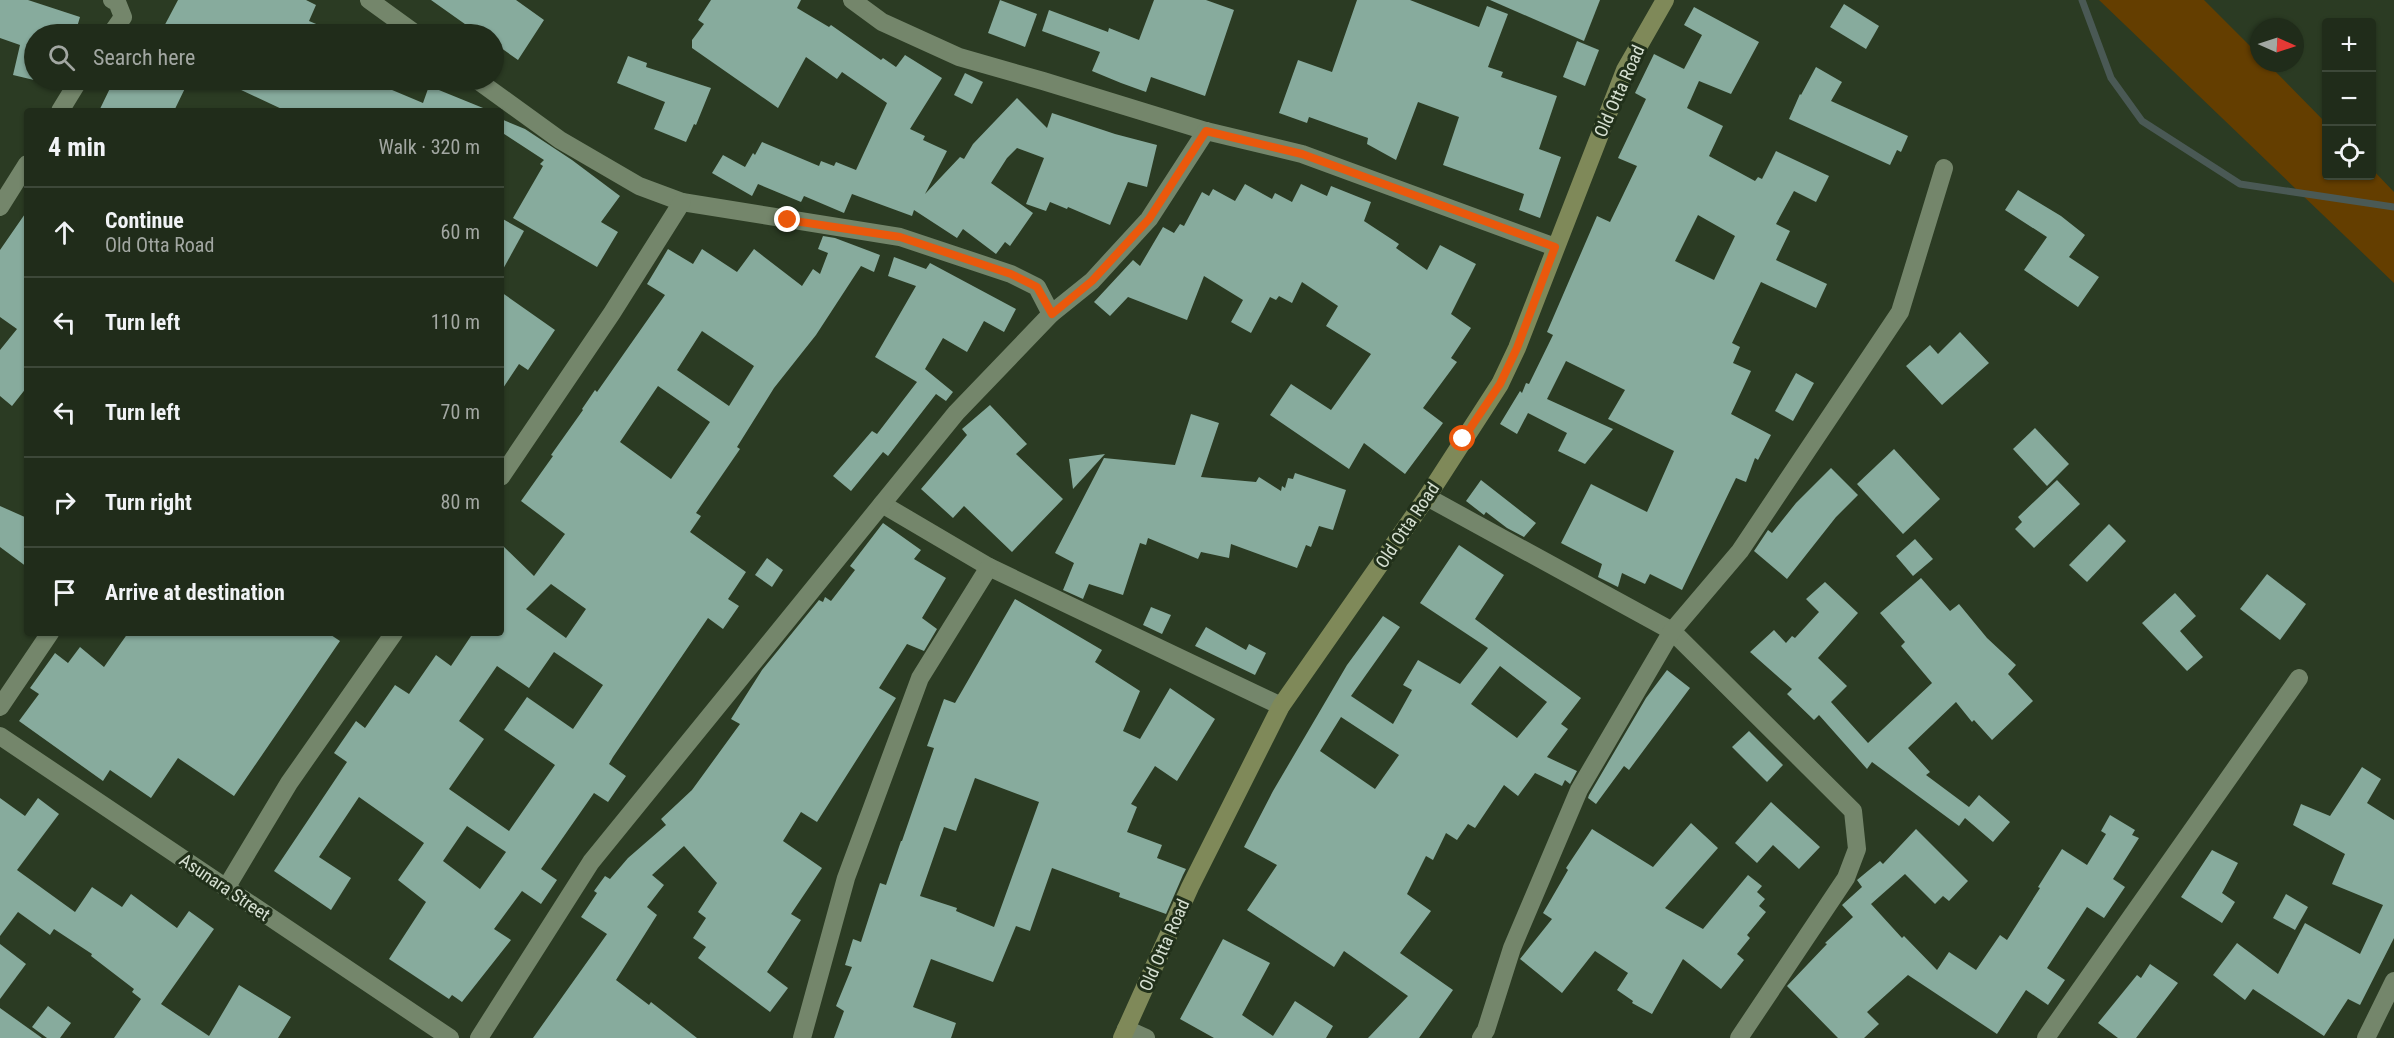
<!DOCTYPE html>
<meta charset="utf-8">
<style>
:root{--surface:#202c1a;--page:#283423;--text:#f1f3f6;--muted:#a2a7a2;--line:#3d4839}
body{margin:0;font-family:"Roboto Condensed",sans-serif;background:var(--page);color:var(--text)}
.controls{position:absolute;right:18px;top:18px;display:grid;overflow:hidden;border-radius:6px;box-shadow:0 2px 4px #0004}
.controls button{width:54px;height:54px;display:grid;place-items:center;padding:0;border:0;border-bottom:2px solid var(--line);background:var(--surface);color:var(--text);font:30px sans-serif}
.compass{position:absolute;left:2250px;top:18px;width:54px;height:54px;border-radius:50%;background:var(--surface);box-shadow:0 2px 4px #0004;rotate:93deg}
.stop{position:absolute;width:18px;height:18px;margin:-14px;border:4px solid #ea580c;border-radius:50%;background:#fff}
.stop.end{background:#ea580c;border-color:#fff;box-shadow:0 2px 6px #0008}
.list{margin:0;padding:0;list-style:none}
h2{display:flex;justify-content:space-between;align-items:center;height:78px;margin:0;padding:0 24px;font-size:26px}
h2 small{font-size:20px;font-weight:400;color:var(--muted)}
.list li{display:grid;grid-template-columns:39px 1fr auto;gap:18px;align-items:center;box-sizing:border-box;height:90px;padding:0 24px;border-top:2px solid var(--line)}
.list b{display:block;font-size:22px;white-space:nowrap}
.list p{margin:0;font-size:20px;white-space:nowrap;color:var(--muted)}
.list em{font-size:20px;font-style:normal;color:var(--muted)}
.icon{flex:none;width:33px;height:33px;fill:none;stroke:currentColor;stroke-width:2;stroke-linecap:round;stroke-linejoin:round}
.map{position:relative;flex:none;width:2394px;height:1038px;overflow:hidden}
.search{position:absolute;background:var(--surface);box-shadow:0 2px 4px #0004;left:24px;top:24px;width:480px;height:66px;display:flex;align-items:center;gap:15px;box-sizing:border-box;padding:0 21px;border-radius:33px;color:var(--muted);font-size:22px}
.panel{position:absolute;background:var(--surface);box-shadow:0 2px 4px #0004;left:24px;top:108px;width:480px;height:528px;border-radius:6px}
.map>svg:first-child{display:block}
</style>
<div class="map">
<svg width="2394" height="1038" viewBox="0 0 2394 1038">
<rect width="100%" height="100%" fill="#2b3b23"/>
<path fill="#643e00" d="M2099,0h105l55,55v8h8l59,60v53h46v-7l22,23v91z"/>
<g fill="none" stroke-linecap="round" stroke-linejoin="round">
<path stroke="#4a5955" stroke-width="7" d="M2082,0l29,78 31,43 98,63 154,23"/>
</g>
<g fill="#87ab9d" fill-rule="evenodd">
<path d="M0,0h28l52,17 -5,17h-41v46l-21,-5 7,-30 -20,-7z"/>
<path d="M178,0h128l10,5 -7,16 31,13h-180z"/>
<path d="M431,0h85l28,20 -26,40 -24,-17v-9h-15z"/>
<path d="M711,0h90l-4,8 32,19 2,-2 50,35 2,-2 13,9 9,-12 37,23 -32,51 15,7 -2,4 24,11 -22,43 35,-37 4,2 9,-15 44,-46 30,30 5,-15 63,21 42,11 -10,42 -19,-5 -18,43 -42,-18 -1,2 -17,-7 -4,9 -20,-7 18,-46 -27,-10 -10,10 -16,25 42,30 -23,33 -5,-4 -9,12 -33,-25 -6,9 -43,-28 -2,6 -60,-22 -8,19 -40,-17 -3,6 -43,-18 -6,12 -40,-23 11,-18 22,12 8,-14 2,2 7,-13 57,24 2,-5 13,5 2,-4 20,8 31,-67 -45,-31 -5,7 -31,-22 -28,51 -86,-60v-8l12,-16 -6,-4z"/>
<path d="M1000,0l37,14 -12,33 -37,-14z"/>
<path d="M1154,0h52l28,10 -29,86 -54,-19 -5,15 -25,-9 -29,-12 8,-19 -58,-21 7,-21 59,22 1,-4 30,12z"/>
<path d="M1357,0h53l69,27 8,-21 21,8 -20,53 15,5 -2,5 56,19 -18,53 22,8 -21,61 -21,-8 5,-16 -81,-29 16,-48 -41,-15 -22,58 -29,-16 1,-6 -59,-21 -2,6 -28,-10 19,-53 34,12z"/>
<path d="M1490,0h110l-16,41z"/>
<path d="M1844,4l35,22 -13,23 -36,-22z"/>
<path d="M1694,7l65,35 -28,52 -32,-13 -12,27 36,18 -14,30 46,25 3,-4 4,2 14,-28 53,25 -13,26 -22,-11 -18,33 14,7 -14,29 51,24 -11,24 -55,-26 -29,61 8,4 -7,16 18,8 -20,43 40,21 -13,25 -3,-2 -9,24 -10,-4 -54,112 -32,-16 -5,10 -23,-11 -4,14 -20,-10 4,-13 -41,-21 30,-59 56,28 27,-61 -66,-32 17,-29 -59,-29 -19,38 66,30 -28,35 -27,-13 9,-18 -39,-20 -11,21 -17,-10 20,-33 2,2 4,-10 3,1 24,-49 -6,-3 50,-116 13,6 27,-56 -19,-8 28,-59 -11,-6 19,-39 30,15 18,-34 -18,-10zM1698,215l37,21 -21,44 -39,-19z"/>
<path d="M1577,41l22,9 -14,36 -22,-9z"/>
<path d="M628,56l19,7 -1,4 65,21 -15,37 -2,-1 -8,18 -32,-13 11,-27 -48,-19z"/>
<path d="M1816,67l26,15 -11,19 77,35 -7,16 -4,-2 -7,15 -101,-46 11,-25 1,1z"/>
<path d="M965,73l18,9 -11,22 -18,-9z"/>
<path d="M114,80h5l19,9 4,-9h47l-15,31h-75z"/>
<path d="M220,80h168l-3,7 38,16 6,-17 59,24 -202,1z"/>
<path d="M501,119l24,10 47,31 48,36 -19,26 17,10 -21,35 -84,-49 30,-52 -3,-2 4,-4 -43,-28z"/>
<path d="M1245,184l27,15 3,-6 17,9 9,-18 26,12 4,-10 40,16 -7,19 35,23 -3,4 31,22 13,-25 36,19 -25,50 20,14 -20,30 6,4 -34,46 20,15 -38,51 -41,-31 -15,26 -79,-54 21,-31 40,26 40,-56 -45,-28 12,-20 -36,-24 -10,21 -13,-7 -3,4 -6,-3 -19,36 -20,-11 12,-22 -39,-24 -17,44 -59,-23 -18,19 -16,-14 39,-42 7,6 23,-39 11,6 6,-9 4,2 18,-34 7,4 4,-7 22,12z"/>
<path d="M2018,190l43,26 24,19 -16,22 30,20 -21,30 -54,-37 23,-33 -42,-27z"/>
<path d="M27,211v176l-15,19 -12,-10v-46l17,-21 -17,-12v-67z"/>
<path d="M501,218l23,13 -23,42z"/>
<path d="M823,236l12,2 45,17 -6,17 -13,-6 -45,69 -42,53 -37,59 3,2 -44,64 5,3 -11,16 56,40 -18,27 11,7 -16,23 -15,-11 -95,139 -4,7 17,12 -18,26 -14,-9 -53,76 16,11 -16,24 -19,-13 -28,38 17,11 -49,62 -10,-7 -3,4 -60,-40 37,-57 -28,-22 26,-37 -65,-46 -40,60 32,21 -20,32 -57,-39 73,-109 -13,-9 22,-32 9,7 30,-43 14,9 27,-39 15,11 22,-33h28v-89l33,32 31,-42 -44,-33 32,-45 -2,-1 32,-45 -1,-1 13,-19 2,2 68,-97 -18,-11 21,-35 25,15 9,-15 35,23 17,-23 48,37 11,-17 7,5 8,-21 -10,-4zM702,331l52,35 -25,40 -52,-36zM658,386l52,36 -39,57 -51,-37zM551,584l35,25 -20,29 -40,-29zM554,652l49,33 -30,44 -46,-32 -23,33 51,35 -46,66 -60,-42 35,-50 -25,-18 38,-55 32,22zM467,826l39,26 -26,37 -37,-28z"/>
<path d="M894,257l32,12 4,-6 86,46 -12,23 -20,-11 -17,31 -24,-14 -18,31 28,23 -7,9 -10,-7 -48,62 -5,-4 -32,39 -18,-15 39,-45 5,3 40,-52 -42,-25 41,-71 -28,-10z"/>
<path d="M501,292l54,38 -27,40 -9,-6 -18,27z"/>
<path d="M1960,332l29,31 -47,42 -36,-39 24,-21 8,9z"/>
<path d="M1796,373l18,10 -21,38 -18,-10z"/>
<path d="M990,405l37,39 -11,10 47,45 -51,53 -48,-46 -11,12 -32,-29 46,-54 -5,-6z"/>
<path d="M1191,414l28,9 -18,54 55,5 3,-5 22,14 1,-5 3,2 3,-10 5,1 2,-6 51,17 -13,40 -14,-4 -8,21 -5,-2 -9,23 -66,-24 -2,14 -28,-6 -3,7 -50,-21 -2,7 -6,-2 -17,52 -34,-11 -6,15 -20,-9 11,-27 -19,-10 49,-95 71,7z"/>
<path d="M2035,428l34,36 -22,22 -34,-37z"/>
<path d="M1894,449l46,50 -37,35 -46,-50z"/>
<path d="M1105,454l-32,35 -4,-30z"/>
<path d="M1831,468l27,27 -22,22 -49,62 -33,-28 14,-21 4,3 24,-30z"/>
<path d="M1481,480l55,43 -12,14 -17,-9 -21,-16 -2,3 -18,-14z"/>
<path d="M2057,480l23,24 -46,44 -19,-19 7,-7 -4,-5z"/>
<path d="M0,506l27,12v49l-27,-20z"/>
<path d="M883,523l38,27 -7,9 32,19 -24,40 15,11 -13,22 -17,-7 -28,44 17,10 -79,124 -16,-10 -18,29 39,27 -31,46 10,6 -34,52 21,16 -18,24 -72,-54 8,-11 -13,-9 13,-20 -8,-6 19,-29 -33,-37 -32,29 12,10 -17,22 10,8 -41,65 33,25 2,-3 46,36h-164l74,-104 -26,-17 16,-24 -3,-2 11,-15 5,3 18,-21 38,-33 -5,-6 31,-29 48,-66 -9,-5 31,-49 57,-70 4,2 2,-5 6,4 24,-31 -5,-4z"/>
<path d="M2109,524l17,17 -39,41 -18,-17z"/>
<path d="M1915,539l18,20 -20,17 -17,-20z"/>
<path d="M1459,545l45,30 -29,44 106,79 -20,26 7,5 -21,28 30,14 -7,13 -5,-4 -3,6 -27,-13 -17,23 -14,-11 -29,43 -7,-4 -11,16 -11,-7 -13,27 -7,-4 -19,38 24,17 -31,42 53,37 -34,48h-51l40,-42 -64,-45 -10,16 -87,-57 30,-45 -33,-18 29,-56 74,-126 36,-49 17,11 -49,69 42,28 19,-34 -9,-5 15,-25 42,24 28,-36 -68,-45zM1500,666l47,36 -30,36 -46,-34zM1341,717l58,38 -24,34 -55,-38z"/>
<path d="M767,558l16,12 -11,17 -17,-12z"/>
<path d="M2267,574l39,30 -26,36 -40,-31z"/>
<path d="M1921,578l29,33 9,-7 28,34 29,27 -8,9 25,27 -41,39 -18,-20 -2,2 -16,-20 -48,46 22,24 -4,3 43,32 10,-12 31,27 -17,20 -28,-24 -6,8 -87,-64 -5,7 -48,-54 -5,5 -27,-26 5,-5 -42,-37 24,-22 12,13 6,-7 3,2 24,-26 -13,-13 19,-17 33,31 -40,45 29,28 -16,16 37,41 64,-60 -31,-37 4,-4 -25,-29z"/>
<path d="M2175,593l21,23 -16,15 23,26 -16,14 -45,-48z"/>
<path d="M1015,599l87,51 -7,12 45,29 -17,40 17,8 30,-51 45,31 -38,62 -22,-15 -24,38 6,3 -10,25 35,13 -5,13 29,11 -3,6 -17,39 -47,-17 1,-4 -68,-25 -22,63 -14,-5 -23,56 -62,-23 -18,48 43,16 -5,15h-117l10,-27 -8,-5 16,-39 -7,-2 8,-26 8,3 19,-59 6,2 15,-44h1l32,-93 -7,-2 17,-47 11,4zM975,778l64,24 -45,125 -38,-16 1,-3 -37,-12 24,-69 12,4z"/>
<path d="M1151,607l20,8 -9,19 -19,-9z"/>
<path d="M1206,627l40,23 3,-6 17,9 -11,22 -60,-29z"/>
<path d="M128,633h200l12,8 -106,155 -56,-38 -27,40 -41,-28 -7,11 -84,-60 20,-27 -9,-6 25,-35 13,10 12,-16 24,20z"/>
<path d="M1667,670l23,18 -61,82 -5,-4 -28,38 -8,-6 1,-3 57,-97z"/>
<path d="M1749,731l34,34 -16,17 -35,-35z"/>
<path d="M2362,767l19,12 -14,24 27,17v118l-34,67 -12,-6 -24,37 -71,-47 -8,11 -32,-25 24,-32 41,31 27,-51 55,31 23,-49 -51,-21 13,-30 -52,-29 8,-21 29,12z"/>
<path d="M0,798l25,18 13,-18 21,16 -42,56 58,42 17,-25 30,20 9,-13 46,34 12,-17 25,18 -53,75 48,32 30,-51 52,32 -13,21h-164l27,-39 -9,-7 2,-3 -43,-33 1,-2 -38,-25 -4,6 -32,-23 -18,24z"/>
<path d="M1771,802l49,45 -21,22 -26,-24 -16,18 -22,-20z"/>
<path d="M2110,815l25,15 -3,5 7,3 -26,41 12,8 -21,31 -17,-11 -40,61 18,12 -17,25 -22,-15 -29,44 -89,-59 -41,37 12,12 -15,14h-26l-51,-52 40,-42 -2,-1 28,-26 -11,-12 20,-18 -5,-7 23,-19 3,3 33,-35 52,52 -19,20 -6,-5 -8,8 -30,-30 -34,30 31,34 2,-2 33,34 12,-18 27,18 24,-35 7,5 33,-52 -2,-1 24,-38 25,16 19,-31 -5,-3z"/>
<path d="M1691,823l27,25 -53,60 38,21 45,-54 14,11 -5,6 8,7 -6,7 7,6 -19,23 3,3 -13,16 7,6 -23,29 -38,-30 -31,55 -20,-11 1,-2 -16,-11 11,-17 -33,-22 -33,42 -42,-34 32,-40 -9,-6 25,-43 -2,-2 26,-39 61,38z"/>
<path d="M2212,850l26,13 -16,30 13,9 -13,21 -41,-26z"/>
<path d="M2286,894l22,13 -13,23 -22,-12z"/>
<path d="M1223,939l47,24 -28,52 31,21 22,-35 38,25 -7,12h-112l-34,-19z"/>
<path d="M0,944l26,20 -26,35z"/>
<path d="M2150,964l28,19 -42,55h-18l-20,-15 39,-48 4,3z"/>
<path d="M48,1006l23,17 -11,15h-13l-15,-11z"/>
<path d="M0,1008l42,30h-42z"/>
</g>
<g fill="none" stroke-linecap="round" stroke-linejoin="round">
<g stroke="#74866b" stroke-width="18">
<path d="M369,0l47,34"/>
<path d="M852,0l30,22 77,35 84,24 163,50 96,23 253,93"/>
<path d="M111,34l12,-17 -6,-15 -5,-2"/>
<path d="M477,80l83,60 79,46 43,16 218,35 111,37 26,13 14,27"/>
<path d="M60,111l19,-31"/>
<path d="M0,207l27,-43"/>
<path d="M501,477l111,-164 70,-111"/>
<path d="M1427,497l245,134 181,180 4,38 -11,29 -107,160"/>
<path d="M882,504l107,63 292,139"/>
<path d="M0,707l50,-74"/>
<path d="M0,736l450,302"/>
<path d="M226,888l63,-105 105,-150"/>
<path d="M1126,1029l20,9"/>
<path d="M479,1038l112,-176 365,-449 95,-99 41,-33 57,-62 57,-88"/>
<path d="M802,1038l44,-160 74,-200 69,-111"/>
<path d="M1481,1038l5,-8 26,-82 67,-158 93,-159 68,-80 160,-239 44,-144"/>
<path d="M2046,1038l253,-360"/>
<path d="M2366,1038l28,-57"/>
</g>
<path stroke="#7f8959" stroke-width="18" d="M1122,1038l68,-151 91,-181 146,-209 73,-113 17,-36 108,-278 40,-70"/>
</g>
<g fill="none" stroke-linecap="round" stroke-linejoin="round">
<path stroke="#ea580c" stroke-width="8" d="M788,220l112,17 111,37 26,13 15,27 40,-33 57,-62 57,-88 96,23 253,93 -38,101 -17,36 -37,55"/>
</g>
<g text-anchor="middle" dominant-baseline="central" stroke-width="6" stroke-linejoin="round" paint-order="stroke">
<g font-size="18" fill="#d6e0d2" stroke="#21301a">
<text transform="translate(1619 91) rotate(-66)">Old Otta Road</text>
<text transform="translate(1407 525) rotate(-56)">Old Otta Road</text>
<text transform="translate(225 887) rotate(34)">Asunara Street</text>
<text transform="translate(1164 945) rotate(-66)">Old Otta Road</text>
</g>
</g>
</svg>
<div class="controls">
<button>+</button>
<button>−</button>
<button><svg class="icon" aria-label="locate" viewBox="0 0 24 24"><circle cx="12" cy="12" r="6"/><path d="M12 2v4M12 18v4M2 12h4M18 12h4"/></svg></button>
</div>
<svg class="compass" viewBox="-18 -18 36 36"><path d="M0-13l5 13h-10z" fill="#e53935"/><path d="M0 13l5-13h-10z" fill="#a2a7a2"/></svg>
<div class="stop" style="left:1463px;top:439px"></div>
<div class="stop end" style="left:788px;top:220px"></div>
<div class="search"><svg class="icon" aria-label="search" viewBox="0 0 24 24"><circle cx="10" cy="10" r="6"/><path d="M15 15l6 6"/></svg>Search here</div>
<section class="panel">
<h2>4 min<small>Walk · 320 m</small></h2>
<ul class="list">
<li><svg class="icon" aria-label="ahead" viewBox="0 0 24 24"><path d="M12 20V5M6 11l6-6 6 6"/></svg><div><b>Continue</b><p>Old Otta Road</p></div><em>60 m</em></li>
<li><svg class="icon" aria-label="left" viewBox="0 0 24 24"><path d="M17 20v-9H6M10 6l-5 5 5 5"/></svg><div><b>Turn left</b></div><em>110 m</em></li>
<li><svg class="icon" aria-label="left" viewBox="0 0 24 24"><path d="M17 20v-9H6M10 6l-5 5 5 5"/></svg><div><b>Turn left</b></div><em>70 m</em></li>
<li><svg class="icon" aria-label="right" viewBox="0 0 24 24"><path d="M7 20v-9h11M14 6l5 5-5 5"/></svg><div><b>Turn right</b></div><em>80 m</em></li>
<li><svg class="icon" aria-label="arrive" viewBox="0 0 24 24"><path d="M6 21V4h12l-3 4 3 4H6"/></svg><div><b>Arrive at destination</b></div></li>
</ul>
</section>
</div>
